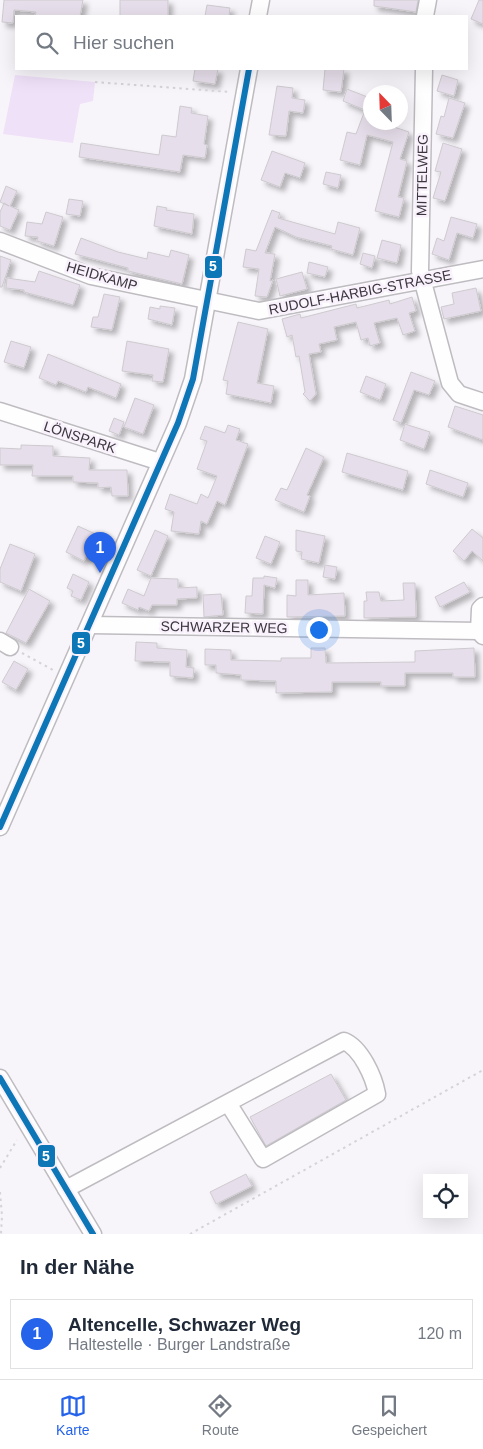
<!DOCTYPE html>
<html lang="de">
<meta charset="utf-8">
<style>
:root{--surface:#fff;--page:#f2f2f3;--text:#1f2937;--muted:#747a83;--line:#e0e1e3;--accent:#2563eb}
body{margin:0;font-family:Helvetica,sans-serif;background:var(--page);color:var(--text)}
.controls{position:absolute;right:15px;bottom:15px;display:grid;overflow:hidden;border-radius:0px;box-shadow:0 5px 20px #0002}
.controls button{width:45px;height:45px;display:grid;place-items:center;padding:0;border:0;border-bottom:1px solid var(--line);background:var(--surface);color:var(--text);font:25px sans-serif}
.compass{position:absolute;left:363px;top:85px;width:45px;height:45px;border-radius:50%;background:var(--surface);box-shadow:0 5px 20px #0002;rotate:337deg}
.you{position:absolute;left:318px;top:629px;width:18px;height:18px;margin:-12px;border:4px solid #fff;border-radius:50%;background:#1a73e8;box-shadow:0 0 0 8px #1a73e833}
.badge{display:grid;place-items:center;width:32px;height:32px;border-radius:50%;background:var(--accent);color:#fff;font-size:16px;font-weight:700}
.pin{position:absolute;translate:-50% -41px;filter:drop-shadow(0 1px 2px #0008)}
.pin::after{content:'';position:absolute;top:26px;width:18px;height:15px;background:inherit;clip-path:polygon(0 0,100% 0,50% 100%)}
.list{margin:0;padding:0;list-style:none}
h2{display:flex;justify-content:space-between;align-items:center;height:65px;margin:0;padding:0 20px;font-size:21px}
h2 small{font-size:16px;font-weight:400;color:var(--muted)}
.list li{display:grid;grid-template-columns:32px 1fr auto;gap:15px;align-items:center;box-sizing:border-box;height:70px;margin:0 10px 10px;padding:0 10px;border:1px solid var(--line);border-radius:0px}
.list b{display:block;font-size:19px;white-space:nowrap}
.list p{margin:0;font-size:16px;white-space:nowrap;color:var(--muted)}
.list em{font-size:16px;font-style:normal;color:var(--muted)}
.icon{flex:none;width:28px;height:28px;fill:none;stroke:currentColor;stroke-width:2;stroke-linecap:round;stroke-linejoin:round}
.map{position:relative;flex:none;width:483px;height:1234px;overflow:hidden}
.search{position:absolute;background:var(--surface);box-shadow:0 5px 20px #0002;left:15px;right:15px;top:15px;height:55px;display:flex;align-items:center;gap:12px;box-sizing:border-box;padding:0 18px;border-radius:0px;color:var(--muted);font-size:19px}
.sheet{height:145px;background:var(--surface)}
nav{display:flex;justify-content:space-around;align-items:center;box-sizing:border-box;height:70px;border-top:1px solid var(--line);background:var(--surface);font-size:14px;color:var(--muted)}
nav a{display:grid;justify-items:center;gap:2px}
nav .on{color:var(--accent)}
.map>svg:first-child{display:block}
</style>
<div class="map">
<svg width="483" height="1234" viewBox="0 0 483 1234">
<defs>
<filter id="shadow"><feDropShadow dx="4.5" dy="4.5" stdDeviation="2.5" flood-color="#0004"/></filter>
</defs>
<rect width="100%" height="100%" fill="#f8f5fa"/>
<path fill="#efe1f8" d="M15,75l80,7 -2,19 -13,3 -7,39 -70,-9z"/>
<g fill="#e6deea" stroke="#cdcacf" filter="url(#shadow)">
<path d="M4,0h79l-3,16h-45l1,-4 -22,-2 -1,13 -11,-1z"/>
<rect x="120" y="0" width="48" height="16"/>
<path d="M374,0h44l-2,12 -42,-6z"/>
<path d="M479,0h4v24l-12,-5z"/>
<path d="M207,5l23,3 -1,8h-24z"/>
<path d="M195,69h23l-3,15 -22,-3z"/>
<path d="M325,69h19l-3,23 -18,-2z"/>
<path d="M442,75l16,5 -4,16 -17,-5z"/>
<path d="M277,86l16,2 -1,10 13,2 -2,13 -14,-2 -3,25 -17,-1z"/>
<path d="M347,89l23,9v24h9l30,10 -9,27 7,2 -9,36 6,1 -5,19 -24,-6 18,-69 -26,-7 -7,30 -20,-5 7,-28 9,2 9,-24 -22,-9z"/>
<path d="M449,98l16,5 -12,35 -17,-4 5,-18 3,1z"/>
<path d="M180,106l12,2 -1,5 17,3 -4,28 3,1 -2,13 -22,-3 -3,17 -101,-15 2,-14 78,12 3,-20 14,2z"/>
<path d="M443,143l19,6 -17,52 -12,-3 8,-26 -6,-1z"/>
<path d="M272,151l33,12 -5,15 -15,-5 -5,14 -19,-7z"/>
<path d="M326,172l15,3 -3,13 -15,-4z"/>
<path d="M6,186l11,5 -7,15 9,4 -9,20 -10,-4v-14l4,-9 5,3 -9,-4z"/>
<path d="M69,199l14,2 -3,15 -14,-2z"/>
<path d="M157,206l10,2 -1,2 28,4 -2,20 -38,-8z"/>
<path d="M272,210l8,3 -2,5 57,16 3,-12 22,6 -7,27 -22,-6 1,-3 -36,-9 -21,-10 -10,26 10,1 -5,27 3,-1 -6,17 -12,-1 4,-27 -16,-2 3,-18 10,2z"/>
<path d="M46,212l17,5 -9,29 -17,-5 1,-4 -13,-1 2,-14 15,2z"/>
<path d="M451,217l26,7 -4,14 -16,-5 -8,27 -17,-6 5,-16 7,3z"/>
<path d="M81,238l37,14 29,7 1,-7 21,5 2,-7 18,5 -7,29 -54,-13v-3l-53,-14z"/>
<path d="M382,240l19,5 -4,18 -20,-5z"/>
<path d="M363,253l12,3 -3,12 -12,-4z"/>
<path d="M0,256l11,4 -9,27h-2z"/>
<path d="M309,262l19,5 -3,10 -18,-4z"/>
<path d="M39,271l41,14 -7,20 -49,-13v-2l-18,-2 1,-10 28,4z"/>
<path d="M302,272l5,17 -27,7 -4,-17z"/>
<path d="M476,288l5,23 -37,8 -3,-12 13,-3 -2,-11z"/>
<path d="M104,294l16,3 -8,33 -21,-3 2,-10h5z"/>
<path d="M412,297l4,14 -7,2 6,18 -12,4 -6,-17 -23,5 6,20 -10,3 -2,-8 -7,2 -5,-18 -22,5 3,13 -18,4 2,8 -12,2 7,40 -6,7 -7,-7 2,-2 -6,-36 -3,1 -4,-22 -5,2 -5,-18 18,-5 1,4 55,-14 1,4 32,-8 1,4z"/>
<path d="M160,306l15,2 -3,17 -24,-6 2,-12 10,2z"/>
<path d="M238,322l30,7 -11,54 17,3 -3,17 -45,-9 2,-13 -5,-1z"/>
<path d="M11,341l20,6 -7,21 -20,-6z"/>
<path d="M127,341l42,8 -6,33 -11,-1 1,-6 -31,-4z"/>
<path d="M48,354l73,30 -5,14 -28,-11 -2,5 -28,-11 -2,4 -17,-7z"/>
<path d="M411,372l24,9 -6,14 -15,-5 -13,33 -8,-3z"/>
<path d="M366,376l20,8 -6,16 -20,-8z"/>
<path d="M135,398l19,7 -11,29 -19,-7z"/>
<path d="M455,406l28,9v25l-35,-13z"/>
<path d="M114,418l10,4 -5,13 -10,-4z"/>
<path d="M405,424l25,8 -6,17 -24,-9z"/>
<path d="M228,425l12,4 -4,11 12,4 -23,61 -8,-4 -10,23 -6,-3 -2,13 -28,-3 3,-19 -9,-3 5,-15 27,10 4,-10 7,4 9,-22 -20,-7 10,-28 -7,-2 5,-13 20,7z"/>
<path d="M21,445l32,1v10l37,2 -1,12h38l1,26h-16l-1,-9 -13,1v-5l-25,-1v-6h-41l1,-11h-33v-17l21,1z"/>
<path d="M306,448l18,9 -17,38 3,1 -6,16 -29,-12 6,-12 6,2z"/>
<path d="M347,453l61,18 -5,19 -61,-18z"/>
<path d="M430,470l38,13 -5,14 -37,-13z"/>
<path d="M78,526l30,14 -8,15 -11,-5 -5,11 -18,-9z"/>
<path d="M472,529l11,9v23l-11,-10 -8,10 -11,-10z"/>
<path d="M155,530l13,6 -17,40 -14,-6z"/>
<path d="M296,530l29,6 -6,27 -18,-4 1,-7 -6,-1z"/>
<path d="M265,536l15,6 -9,22 -15,-6z"/>
<path d="M10,544l25,10 -14,37 -21,-9v-13z"/>
<path d="M325,565l12,2 -2,12 -12,-2z"/>
<path d="M73,574l16,8 -8,18 -10,-4 2,-5 -6,-3z"/>
<path d="M264,576l13,2 -2,10 -11,-3 -1,29 -18,-1 1,-17h6l1,-18h11z"/>
<path d="M151,578l27,1v9l19,-1v11l-20,1v6h-25l-3,6 -10,-4 -1,3 -16,-7 6,-14 16,7z"/>
<path d="M296,580h12v15l36,-2 1,23 -58,1v-22l9,1z"/>
<path d="M464,582l6,10 -30,15 -5,-10z"/>
<path d="M403,583h12l1,34 -52,1v-17h3l-1,-9h13l2,9 23,-1z"/>
<path d="M29,589l21,12 -24,42 -20,-10z"/>
<path d="M221,594l2,21 -19,2 -1,-22z"/>
<path d="M136,642l21,1v5l30,2 -1,17 8,1 -1,10 -23,-2v-14l-35,-1z"/>
<path d="M311,648h14l1,15 89,-1v-11l59,-3 1,29h-22v-4h-48v13h-24v-4h-49v10l-56,1v-12l-35,-1v-5l-25,-2v-8h-11v-16l26,1v10l50,1v-3h30z"/>
<path d="M14,661l14,8 -12,21 -14,-8z"/>
<path d="M331,1074l15,26 -80,46 -16,-29z"/>
<path d="M246,1174l6,12 -36,18 -6,-12z"/>
</g>
<g fill="none" stroke-linecap="round" stroke-linejoin="round">
<g stroke="#bfbcc1" stroke-width="19">
<g id="minor">
<path d="M258,16l3,-16"/>
<path d="M425,16l3,-16"/>
<path d="M424,69l-4,202 30,112 9,11 24,8"/>
<path d="M0,241l91,35 168,35 224,-42"/>
<path d="M0,411l160,51"/>
<path d="M483,606l-3,3 -1,22 4,5"/>
<path d="M90,625l389,6"/>
<path d="M0,641l10,6"/>
<path d="M0,827l178,-404 15,-44 56,-310"/>
<path d="M0,1078l93,156"/>
<path d="M66,1189l278,-148c17,7 30,36 33,53l-114,65 -35,-56"/>
</g>
</g>
<g stroke="#d5d3d6" stroke-width="2" stroke-dasharray="2.5 4" stroke-linecap="butt">
<path d="M95,82l135,10"/>
<path d="M22,653l31,17"/>
<path d="M0,1168l17,-28"/>
<path d="M0,1192l2,24 -1,18"/>
<path d="M190,1234l293,-164"/>
</g>
<use href="#minor" stroke="#fefefe" stroke-width="16"/>
<g stroke="#f9f2fd" stroke-width="10">
<g id="bus-1">
<path d="M0,827l178,-404 15,-44 56,-310"/>
<path d="M0,1078l93,156"/>
</g>
</g>
<use href="#bus-1" stroke="#0d76b6" stroke-width="6"/>
</g>
<g text-anchor="middle" dominant-baseline="central" stroke-width="5" stroke-linejoin="round" paint-order="stroke">
<g font-size="14" fill="#3c373f" stroke="#f9f2fd">
<text transform="translate(422 175) rotate(-89)">MITTELWEG</text>
<text transform="translate(102 276) rotate(16)">HEIDKAMP</text>
<text transform="translate(360 292) rotate(-11)">RUDOLF-HARBIG-STRASSE</text>
<text transform="translate(80 437) rotate(18)">LÖNSPARK</text>
<text transform="translate(224 627) rotate(1)">SCHWARZER WEG</text>
</g>
</g>
<g stroke="#f9f2fd" stroke-width="2">
<rect x="204" y="255" width="19" height="24" rx="5" fill="#0d76b6"/>
<rect x="71" y="631" width="20" height="24" rx="5" fill="#0d76b6"/>
<rect x="37" y="1144" width="19" height="24" rx="5" fill="#0d76b6"/>
</g>
<g font-size="14" text-anchor="middle" font-weight="bold" fill="#fff">
<text x="213" y="271">5</text>
<text x="81" y="648">5</text>
<text x="46" y="1161">5</text>
</g>
</svg>
<div class="controls">
<button><svg class="icon" aria-label="locate" viewBox="0 0 24 24"><circle cx="12" cy="12" r="6"/><path d="M12 2v4M12 18v4M2 12h4M18 12h4"/></svg></button>
</div>
<svg class="compass" viewBox="-18 -18 36 36"><path d="M0-13l5 13h-10z" fill="#e53935"/><path d="M0 13l5-13h-10z" fill="#747a83"/></svg>
<div class="you"></div>
<div class="pin badge" style="left:100px;top:573px">1</div>
<div class="search"><svg class="icon" aria-label="search" viewBox="0 0 24 24"><circle cx="10" cy="10" r="6"/><path d="M15 15l6 6"/></svg>Hier suchen</div>
</div>
<section class="sheet">
<h2>In der Nähe<small></small></h2>
<ul class="list">
<li><span class="badge">1</span><div><b>Altencelle, Schwazer Weg</b><p>Haltestelle · Burger Landstraße</p></div><em>120 m</em></li>
</ul>
</section>
<nav>
<a class="on"><svg class="icon" aria-label="map" viewBox="0 0 24 24"><path d="M3 6l6-2 6 2 6-2v14l-6 2-6-2-6 2zM9 4v14M15 6v14"/></svg>Karte</a>
<a><svg class="icon" aria-label="directions" viewBox="0 0 24 24"><path d="M12 3l9 9-9 9-9-9zM9 14v-3h6M13 9l2 2-2 2"/></svg>Route</a>
<a><svg class="icon" aria-label="saved" viewBox="0 0 24 24"><path d="M7 4h10v16l-5-4-5 4z"/></svg>Gespeichert</a>
</nav>
